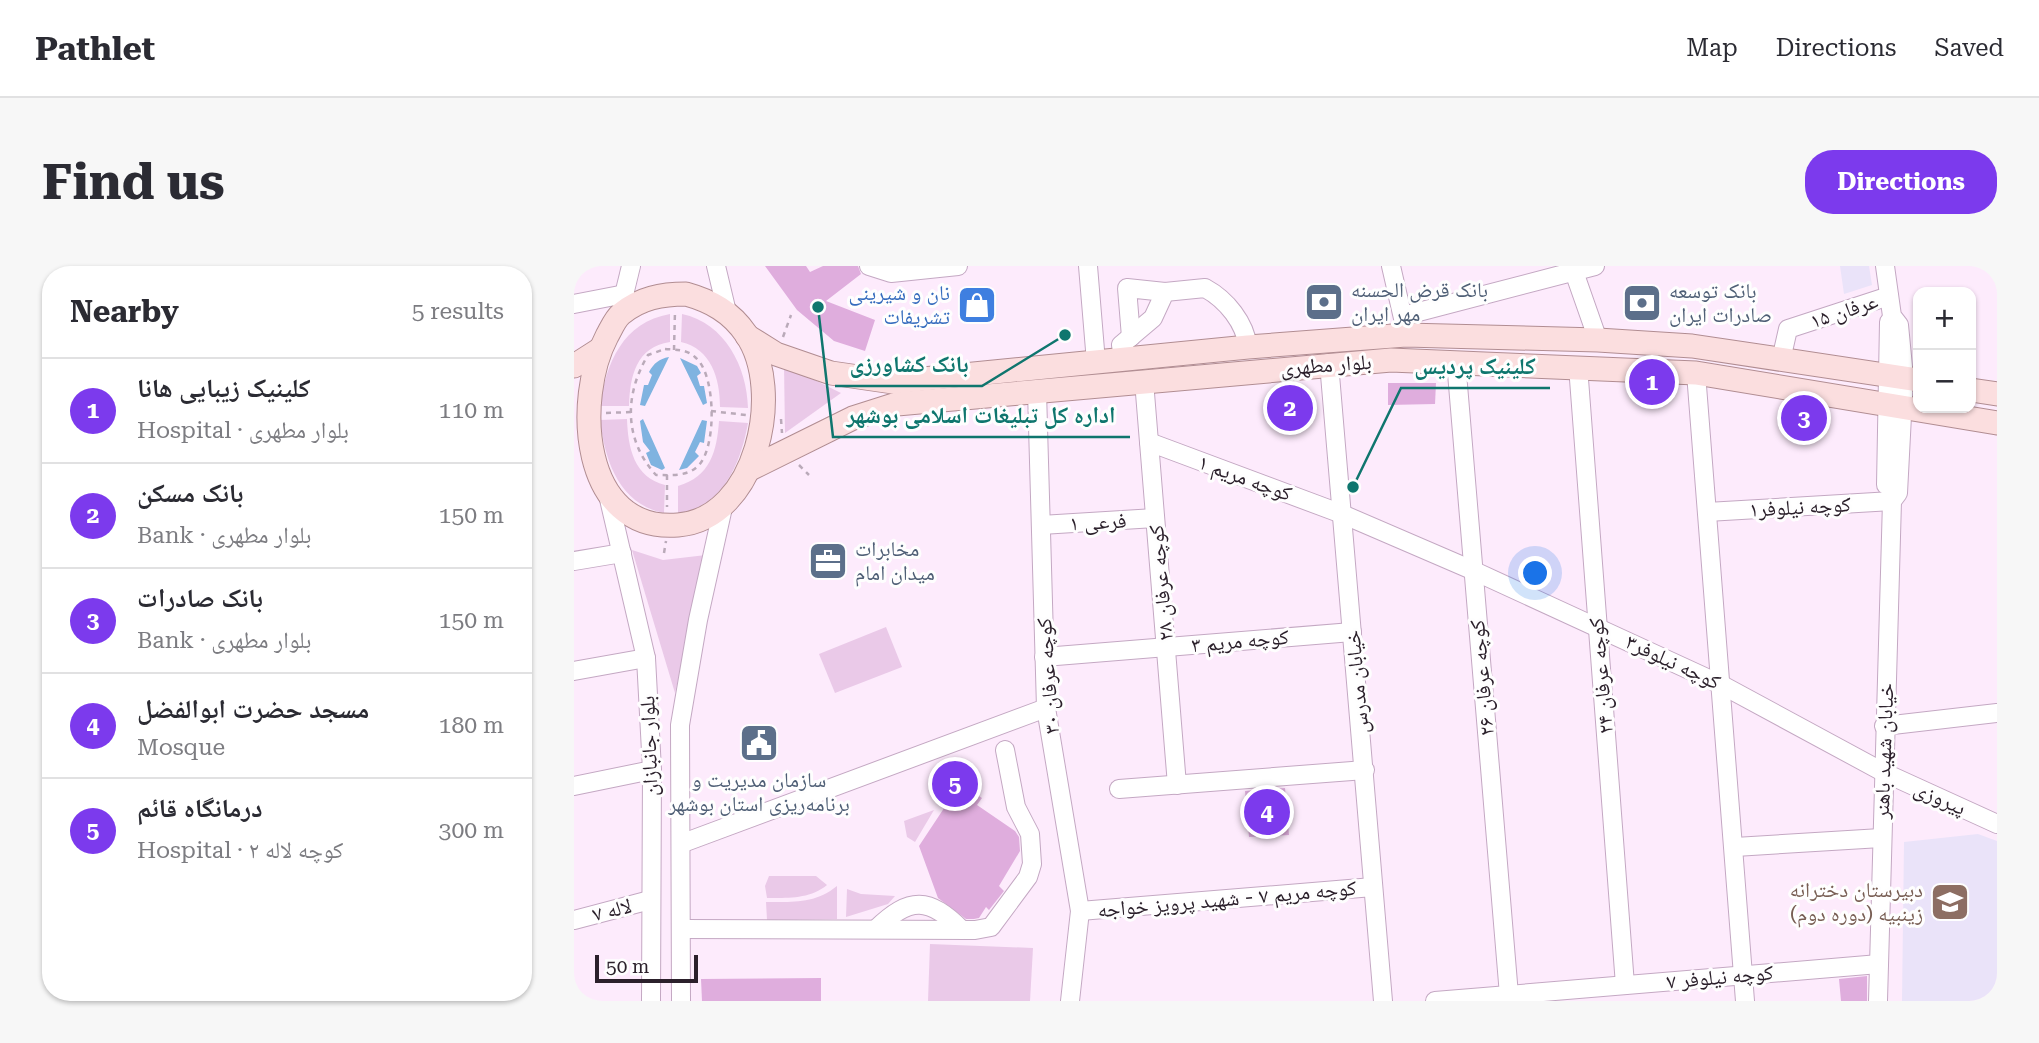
<!DOCTYPE html>
<meta charset="utf-8">
<style>
:root{--surface:#fff;--page:#f7f7f7;--text:#2b2b33;--muted:#7c7c81;--line:#e1e1e2;--accent:#7c3aed}
body{margin:0;font-family:"Roboto Serif","Noto Naskh Arabic",serif;background:var(--page);color:var(--text)}
.controls{position:absolute;right:21px;top:21px;display:grid;overflow:hidden;border-radius:14px;box-shadow:0 2px 5px #0004}
.controls button{width:63px;height:63px;display:grid;place-items:center;padding:0;border:0;border-bottom:2px solid var(--line);background:var(--surface);color:var(--text);font:35px sans-serif}
.scale{position:absolute;left:21px;bottom:18px;width:103px;box-sizing:border-box;padding-left:7px;border:4px solid #2b202b;border-top:0;font-size:19px;line-height:24px;white-space:nowrap;color:#2b202b;-webkit-text-stroke:5px #fefefe;paint-order:stroke}
.you{position:absolute;left:962px;top:308px;width:24px;height:24px;margin:-18px;border:5px solid #fff;border-radius:50%;background:#1a73e8;box-shadow:0 0 0 10px #1a73e833}
.badge{display:grid;place-items:center;width:46px;height:46px;border-radius:50%;background:var(--accent);color:#fff;font-size:23px;font-weight:700}
.pin{position:absolute;translate:-50% -50%;border:4px solid #fff;box-shadow:0 2px 7px #0006}
.list{margin:0;padding:0;list-style:none}
h2{display:flex;justify-content:space-between;align-items:center;height:91px;margin:0;padding:0 28px;font-size:30px}
h2 small{font-size:23px;font-weight:400;color:var(--muted)}
.list li{display:grid;grid-template-columns:46px 1fr auto;gap:21px;align-items:center;box-sizing:border-box;height:105px;padding:0 28px;border-top:2px solid var(--line)}
.list b{display:block;font-size:26px;white-space:nowrap}
.list p{margin:0;font-size:23px;white-space:nowrap;color:var(--muted)}
.list em{font-size:23px;font-style:normal;color:var(--muted)}
.map{position:relative;flex:none;width:1423px;height:735px;overflow:hidden;border-radius:28px}
header{display:flex;align-items:center;gap:42px;box-sizing:border-box;height:98px;padding:0 35px;background:var(--surface);border-bottom:2px solid var(--line)}
header strong{font-size:33px}
nav{display:flex;gap:38px;margin-inline-start:auto;font-size:24px}
.intro{display:flex;align-items:center;justify-content:space-between;box-sizing:border-box;height:168px;padding:0 42px}
h1{margin:0;font-size:49px}
.button{padding:18px 32px;border-radius:28px;background:var(--accent);color:#fff;font-size:24px;font-weight:700}
main{display:flex;gap:42px;padding:0 42px}
aside{flex:1;background:var(--surface);border-radius:28px;box-shadow:0 2px 5px #0004}
.map>svg:first-child{display:block}
</style>
<header>
<strong>Pathlet</strong>
<nav><a>Map</a><a>Directions</a><a>Saved</a></nav>
</header>
<div class="intro"><h1>Find us</h1><a class="button">Directions</a></div>
<main>
<aside>
<h2>Nearby<small>5 results</small></h2>
<ul class="list">
<li><span class="badge">1</span><div><b>کلینیک زیبایی هانا</b><p>Hospital · بلوار مطهری</p></div><em>110 m</em></li>
<li><span class="badge">2</span><div><b>بانک مسکن</b><p>Bank · بلوار مطهری</p></div><em>150 m</em></li>
<li><span class="badge">3</span><div><b>بانک صادرات</b><p>Bank · بلوار مطهری</p></div><em>150 m</em></li>
<li><span class="badge">4</span><div><b>مسجد حضرت ابوالفضل</b><p>Mosque</p></div><em>180 m</em></li>
<li><span class="badge">5</span><div><b>درمانگاه قائم</b><p>Hospital · کوچه لاله ۲</p></div><em>300 m</em></li>
</ul>
</aside>
<div class="map">
<svg width="1423" height="735" viewBox="0 0 1423 735">
<rect width="100%" height="100%" fill="#fdebfc"/>
<g fill="#eae3f9">
<path d="M1266,0h29l3,19 -28,9z"/>
<path d="M1404,568l19,7v160h-95l2,-159z"/>
</g>
<g fill="#eac9e8">
<path d="M96,48v28c-34,5 -40,34 -41,64h-29c6,-43 23,-84 70,-92z"/>
<path d="M108,48c43,9 65,53 66,94l-28,-1c0,-29 -9,-58 -39,-65z"/>
<path d="M210,99l57,28 -56,40z"/>
<path d="M53,153c1,29 7,58 38,66l-1,28c-45,-9 -59,-52 -64,-93z"/>
<path d="M145,155l29,2c-7,39 -25,85 -70,90v-27c32,-9 39,-35 41,-65z"/>
<path d="M58,284l31,10 43,-5 -31,138z"/>
<path d="M312,361l16,40 -67,26 -16,-39z"/>
<path d="M360,544l-19,32 -8,-5 -3,-16z"/>
<path d="M195,610h47l11,9c-17,14 -39,13 -60,13l-2,-12z"/>
<path d="M263,620v33l-70,1 -1,-18c26,0 49,2 71,-16z"/>
<path d="M273,623l14,5 34,2 -7,8 -42,13z"/>
<path d="M356,678l103,4 -3,53h-102z"/>
</g>
<g fill="#7fb3e0">
<path d="M95,91l-24,49 -5,-1 4,-20h4l4,-10 -3,-3c5,-9 10,-13 20,-15z"/>
<path d="M106,92l17,8 4,7 -4,3 3,10h4l3,17 -4,2z"/>
<path d="M69,153l22,49 -3,2 -11,-5 -5,-12 4,-2 -7,-9 -3,-21z"/>
<path d="M128,154l5,1 -3,22 -4,-1 -5,10 4,4 -12,12 -8,2z"/>
</g>
<g fill="#dfaddd">
<path d="M191,0h41l4,6 13,-6h35l3,8 -35,27 49,19 -10,31 -31,-10 -37,-31z"/>
<path d="M814,117h48l-1,21 -47,1z"/>
<path d="M386,518l22,14 -5,7 38,26 4,6 1,14 -21,35 5,5 -15,19 -3,-3 -7,11 -5,1h-8l-28,-21 -19,-52z"/>
<path d="M711,522l4,47 -40,2 -4,-46z"/>
<path d="M1293,710v25h-26l-2,-22z"/>
<path d="M247,712v23h-119l-1,-22z"/>
</g>
<g fill="none" stroke-linecap="round" stroke-linejoin="round">
<g stroke="#c4a8c3" stroke-width="20">
<g id="minor">
<path d="M142,0l11,46"/>
<path d="M295,0l22,7 67,-7"/>
<path d="M514,0l8,96"/>
<path d="M817,0l14,61"/>
<path d="M998,0l26,74"/>
<path d="M48,37l9,-37"/>
<path d="M0,38l51,-10"/>
<path d="M829,50l192,-50"/>
<path d="M557,71l-4,-49 38,4"/>
<path d="M549,93l-2,-14 32,-27 12,-26 40,-4c22,12 40,35 43,59"/>
<path d="M1207,94l7,-31 101,-33"/>
<path d="M882,95l53,634"/>
<path d="M755,97l54,638"/>
<path d="M1004,100l47,619"/>
<path d="M1122,107l49,628"/>
<path d="M570,115l33,404"/>
<path d="M463,125l9,317 34,203 -10,90"/>
<path d="M575,176l193,72 130,56 250,115 161,87 114,52"/>
<path d="M1312,219l3,-163"/>
<path d="M34,229l38,163 6,112 -1,231"/>
<path d="M1133,246l185,-11"/>
<path d="M467,259l114,-7"/>
<path d="M0,295l48,-8"/>
<path d="M470,391l308,-25"/>
<path d="M0,405l72,-13"/>
<path d="M1310,460l113,-13"/>
<path d="M0,520l78,-16"/>
<path d="M545,523l246,-19"/>
<path d="M109,577l363,-135"/>
<path d="M1161,581l146,-9"/>
<path d="M506,645l293,-24"/>
<path d="M0,654l76,-20"/>
<path d="M108,663l293,1 16,-3 37,-50 4,-13 -2,-30 -14,-27 -11,-57"/>
<path d="M302,663c34,-33 53,-32 86,1"/>
<path d="M107,735l-1,-276 18,-105 26,-117"/>
<path d="M861,735l444,-37"/>
<path d="M1304,735l14,-500 6,-8 6,-116 -5,-52 -7,-9 -7,-50"/>
</g>
</g>
<g stroke="#b18d92" stroke-width="25">
<g id="major">
<path d="M112,28c25,7 45,18 60,40 39,56 11,185 -68,191 -98,8 -104,-127 -71,-189 4,-7 8,-17 14,-22 19,-16 41,-20 65,-20z"/>
<path d="M173,70l29,18 55,19 62,9 355,-35 158,-12 192,5 94,6 226,34"/>
<path d="M0,100l25,-16"/>
<path d="M1397,124l26,4"/>
<path d="M176,203l103,-51 44,-14 494,-44 305,13 301,50"/>
</g>
</g>
<g stroke="#baaab9" stroke-width="2.5" stroke-dasharray="5 5" stroke-linecap="butt">
<path d="M209,71l8,-22"/>
<path d="M91,83c12,1 22,0 31,9 20,17 21,90 2,108 -11,11 -28,9 -42,9 -32,-35 -32,-80 -8,-120z"/>
<path d="M100,84l1,-39"/>
<path d="M137,145l35,4"/>
<path d="M32,147l25,-1"/>
<path d="M207,153l1,14"/>
<path d="M225,199l10,10"/>
<path d="M93,209v32"/>
<path d="M90,287l2,-12"/>
</g>
<use href="#minor" stroke="#fff" stroke-width="18"/>
<use href="#major" stroke="#fbdedf" stroke-width="23"/>
</g>
<defs>
<g id="bank-square" transform="scale(2.0125)"><rect x="-9" y="-9" width="18" height="18" rx="4" fill="#5c6f8a" stroke="#fefefe"/><path d="M-6-4H6V4H-6ZM0-2.3a2.3 2.3 0 1 0 0 4.6a2.3 2.3 0 1 0 0-4.6Z" fill="#fff"/></g>
<g id="shop-square" transform="scale(2.0125)"><rect x="-9" y="-9" width="18" height="18" rx="4" fill="#3f7fe0" stroke="#fefefe"/><path d="M-5-2.5h2.3a2.7 3.5 0 0 1 5.4 0H5L5.5 6h-11ZM-1.5-2.5h3a1.5 2.3 0 0 0-3 0Z" fill="#fff"/></g>
<g id="office-square" transform="scale(2.0125)"><rect x="-9" y="-9" width="18" height="18" rx="4" fill="#5c6f8a" stroke="#fefefe"/><path d="M-6-3h4V-5.5h4V-3h4V5H-6ZM-1-4.5V-3h2v-1.5ZM-6 0V1H6V0Z" fill="#fff"/></g>
<g id="civic-square" transform="scale(2.0125)"><rect x="-9" y="-9" width="18" height="18" rx="4" fill="#5c6f8a" stroke="#fefefe"/><path d="M-.6-6.5H3V-4.5H.6V-3L4-1V1h2V6H-6V1h2V-1L-.6-3ZM-1.2 2.5V6h2.4V2.5Z" fill="#fff"/></g>
<g id="school-square" transform="scale(2.0125)"><rect x="-9" y="-9" width="18" height="18" rx="4" fill="#8d6e63" stroke="#fefefe"/><path d="M0-5L7-2L0 1L-7-2ZM-4 1L0 2.5L4 1V4Q0 6-4 4Z" fill="#fff"/></g>
</defs>
<g fill-rule="evenodd">
<use href="#bank-square" x="750" y="36"/>
<use href="#bank-square" x="1068" y="37"/>
<use href="#shop-square" x="403" y="39"/>
<use href="#office-square" x="254" y="295"/>
<use href="#civic-square" x="185" y="477"/>
<use href="#school-square" x="1376" y="636"/>
</g>
<g text-anchor="middle" dominant-baseline="central" stroke-width="6" stroke-linejoin="round" paint-order="stroke">
<g font-size="21" fill="#4e5e75" stroke="#fefefe" text-anchor="start">
<text x="777" y="24">بانک قرض الحسنه<tspan x="777" dy="24">مهر ایران</tspan></text>
<text x="1095" y="25">بانک توسعه<tspan x="1095" dy="24">صادرات ایران</tspan></text>
<text x="281" y="283">مخابرات<tspan x="281" dy="24">میدان امام</tspan></text>
<text x="185" y="514" text-anchor="middle">سازمان مدیریت و<tspan x="185" dy="24">برنامه‌ریزی استان بوشهر</tspan></text>
</g>
<g font-size="21" fill="#366cbe" stroke="#fefefe" text-anchor="end">
<text x="376" y="27">نان و شیرینی<tspan x="376" dy="24">تشریفات</tspan></text>
</g>
<g font-size="21" fill="#2b202b" stroke="#fefefe">
<text transform="translate(1270 45) rotate(-18)">عرفان ۱۵</text>
<text transform="translate(752 99) rotate(-4)">بلوار مطهری</text>
<text transform="translate(671 212) rotate(20)">کوچه مریم ۱</text>
<text transform="translate(1226 241) rotate(-3)">کوچه نیلوفر۱</text>
<text transform="translate(524 256) rotate(-3)">فرعی ۱</text>
<text transform="translate(587 317) rotate(-95)">کوچه عرفان ۲۸</text>
<text transform="translate(666 375) rotate(-5)">کوچه مریم ۳</text>
<text transform="translate(1099 396) rotate(25)">کوچه نیلوفر۳</text>
<text transform="translate(474 410) rotate(-94)">کوچه عرفان ۳۰</text>
<text transform="translate(1027 410) rotate(-95)">کوچه عرفان ۲۴</text>
<text transform="translate(908 412) rotate(-95)">کوچه عرفان ۲۶</text>
<text transform="translate(783 416) rotate(-95)">خیابان مدرس</text>
<text transform="translate(75 480) rotate(-92)">بلوار جانبازان</text>
<text transform="translate(1310 485) rotate(-88)">خیابان شهید باهنر</text>
<text transform="translate(1366 532) rotate(24)">پیروزی</text>
<text transform="translate(653 633) rotate(-5)">کوچه مریم ۷ - شهید پرویز خواجه</text>
<text transform="translate(38 644) rotate(-14)">لاله ۷</text>
<text transform="translate(1146 711) rotate(-5)">کوچه نیلوفر ۷</text>
</g>
<g font-size="21" fill="#785e54" stroke="#fefefe" text-anchor="end">
<text x="1349" y="624">دبیرستان دخترانه<tspan x="1349" dy="24">زینبیه (دوره دوم)</tspan></text>
</g>
</g>
<path fill="none" stroke="#0f766e" stroke-width="2.5" d="M491 69L408 120H261M779 221L827 122H976M244 41L259 171H556"/>
<g fill="#0f766e" stroke="#fefefe" stroke-width="2.5">
<circle cx="491" cy="69" r="7"/>
<circle cx="779" cy="221" r="7"/>
<circle cx="244" cy="41" r="7"/>
</g>
<g font-size="23" text-anchor="middle" font-weight="bold" fill="#0f766e" stroke="#fefefe" stroke-width="6" stroke-linejoin="round" paint-order="stroke">
<text x="335" y="106">بانک کشاورزی</text>
<text x="901" y="108">کلینیک پردیس</text>
<text x="407" y="157">اداره کل تبلیغات اسلامی بوشهر</text>
</g>
</svg>
<div class="controls">
<button>+</button>
<button>−</button>
</div>
<div class="scale">50 m</div>
<div class="you"></div>
<div class="pin badge" style="left:1078px;top:116px">1</div>
<div class="pin badge" style="left:716px;top:142px">2</div>
<div class="pin badge" style="left:1230px;top:152px">3</div>
<div class="pin badge" style="left:693px;top:546px">4</div>
<div class="pin badge" style="left:381px;top:518px">5</div>
</div>
</main>
